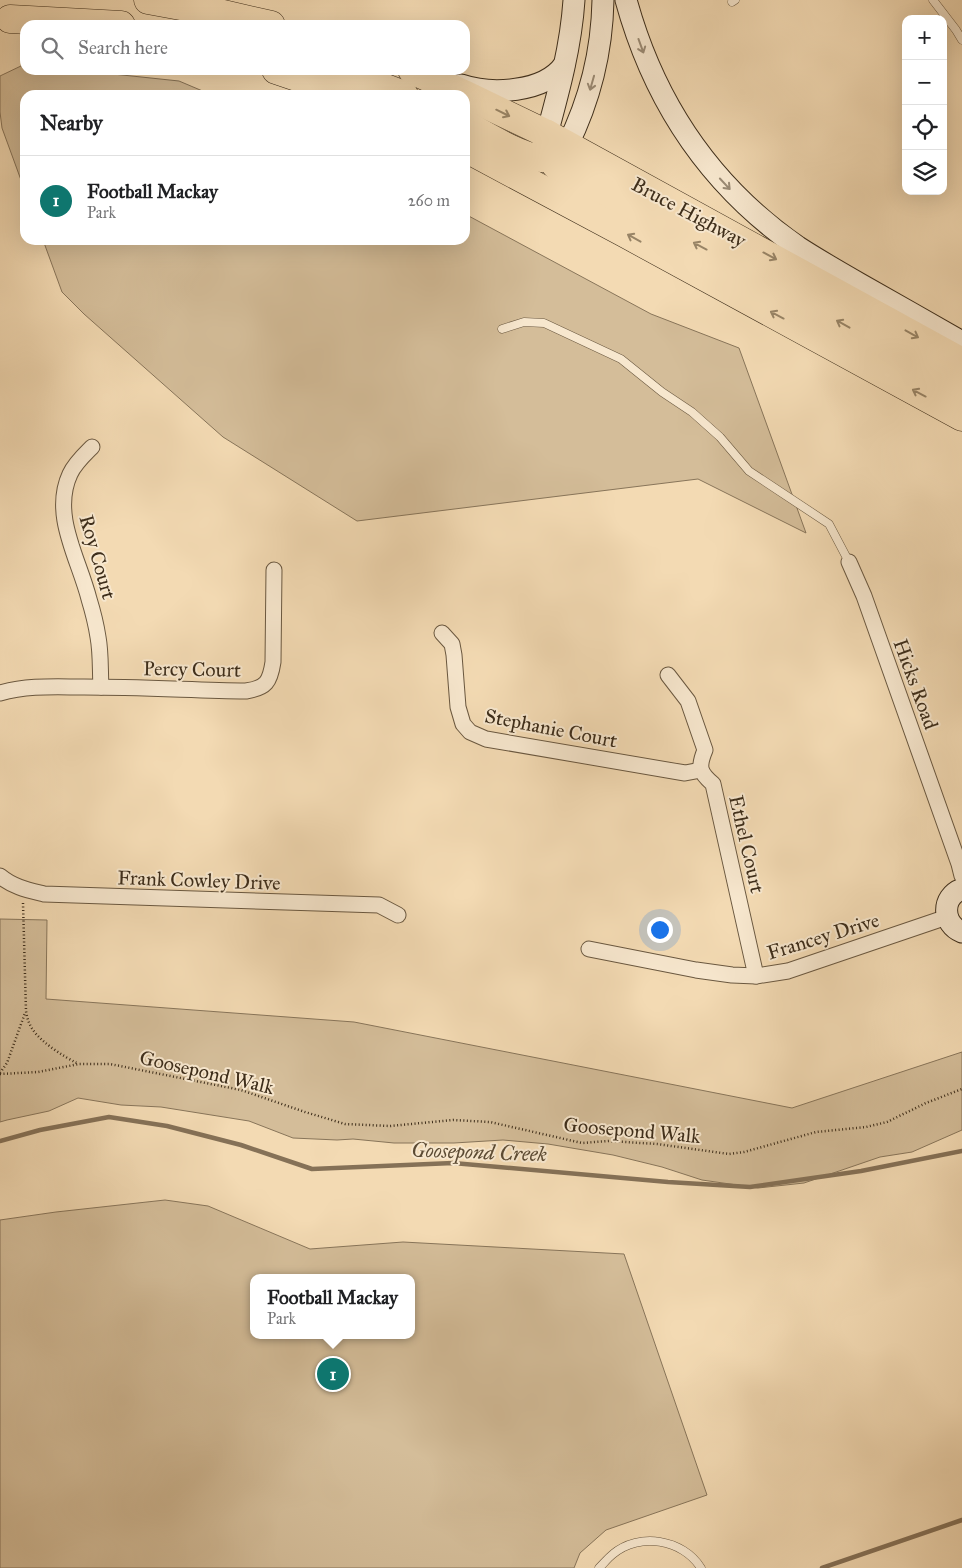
<!DOCTYPE html>
<meta charset="utf-8">
<style>
:root{--surface:#fff;--page:#f2f2f2;--text:#202124;--muted:#757577;--line:#e0e0e0;--accent:#0f766e}
body{margin:0;font-family:"IM FELL Great Primer",serif;background:var(--page);color:var(--text)}
.controls{position:absolute;right:15px;top:15px;display:grid;overflow:hidden;border-radius:10px;box-shadow:0 5px 20px #0002}
.controls button{width:45px;height:45px;display:grid;place-items:center;padding:0;border:0;border-bottom:1px solid var(--line);background:var(--surface);color:var(--text);font:25px sans-serif}
.you{position:absolute;left:659px;top:929px;width:18px;height:18px;margin:-12px;border:4px solid #fff;border-radius:50%;background:#1a73e8;box-shadow:0 0 0 8px #1a73e833}
.badge{display:grid;place-items:center;width:32px;height:32px;border-radius:50%;background:var(--accent);color:#fff;font-size:16px;font-weight:700}
.pin{position:absolute;translate:-50% -50%;border:2px solid #fff;box-shadow:0 1px 5px #0006}
.popup{position:absolute;left:250px;top:1274px;width:165px;height:65px;box-sizing:border-box;display:grid;place-content:center;border-radius:10px;background:var(--surface);filter:drop-shadow(0 1px 4px #0005);font-size:16px;white-space:nowrap;color:var(--muted)}
.popup b{font-size:19px;color:var(--text)}
.popup::after{content:'';position:absolute;left:50%;top:100%;margin-left:-10px;border:10px solid transparent;border-top-color:var(--surface)}
.list{margin:0;padding:0;list-style:none}
h2{display:flex;justify-content:space-between;align-items:center;height:65px;margin:0;padding:0 20px;font-size:21px}
h2 small{font-size:16px;font-weight:400;color:var(--muted)}
.list li{display:grid;grid-template-columns:32px 1fr auto;gap:15px;align-items:center;box-sizing:border-box;height:90px;padding:0 20px;border-top:1px solid var(--line)}
.list b{display:block;font-size:19px;white-space:nowrap}
.list p{margin:0;font-size:16px;white-space:nowrap;color:var(--muted)}
.list em{font-size:16px;font-style:normal;color:var(--muted)}
.icon{flex:none;width:28px;height:28px;fill:none;stroke:currentColor;stroke-width:2;stroke-linecap:round;stroke-linejoin:round}
.map{position:relative;flex:none;width:962px;height:1568px;overflow:hidden}
.search{position:absolute;background:var(--surface);box-shadow:0 5px 20px #0002;left:20px;top:20px;width:450px;height:55px;display:flex;align-items:center;gap:12px;box-sizing:border-box;padding:0 18px;border-radius:15px;color:var(--muted);font-size:19px}
.panel{position:absolute;background:var(--surface);box-shadow:0 5px 20px #0002;left:20px;top:90px;width:450px;height:155px;border-radius:15px}
.map>svg:first-child{display:block}
</style>
<div class="map">
<svg width="962" height="1568" viewBox="0 0 962 1568">
<rect width="100%" height="100%" fill="#f3dab3"/>
<filter id="stains"><feTurbulence type="fractalNoise" baseFrequency=".004" numOctaves="4"/><feColorMatrix values="0 0 0 0 .2 0 0 0 0 .09 0 0 0 0 .02 0 0 0 .5 -.17"/></filter>
<radialGradient id="worn" r=".72"><stop offset=".6" stop-color="#630" stop-opacity="0"/><stop offset="1" stop-color="#630" stop-opacity=".3"/></radialGradient>
<g fill="#d4bd99" stroke="#88755a" fill-rule="evenodd">
<path d="M23,65l2,1v4h50l104,11 33,14h-187v96l-23,-63 -2,-16v-36z"/>
<path d="M465,214l186,100 88,34 67,185 -108,-54 -341,42 -134,-84 -139,-123 -22,-22 -19,-52h422z"/>
<path d="M0,919l47,1 -1,79 308,23 438,86 170,-56v78l-50,22 -32,5 -76,26 -46,5 -56,-8 -40,-13 -49,-12 -65,-11 -45,-4 -49,3h-60l-41,-4 -16,1 -44,-2 -44,-17 -88,-14 -40,-2 -43,-7 -29,13 -42,9 -7,2z"/>
<path d="M165,1200l43,6 102,43 93,-7 221,12 83,241 -101,35 -26,23 -6,15h-574v-348l56,-8zM254,1278h158v57h-158z"/>
</g>
<g fill="none" stroke-linecap="round" stroke-linejoin="round">
<g stroke="#857157" stroke-width="4.5">
<path d="M0,1141l40,-11 69,-13 58,9 74,19 71,24 141,-6 215,19 82,5 111,-16 101,-20"/>
<path d="M822,1568l140,-48"/>
</g>
<g stroke="#6a5840" stroke-width="9">
<g id="lane">
<path d="M933,0l23,30 6,10"/>
<path d="M732,2l3,-2"/>
<path d="M502,329l22,-7 20,1 77,36 41,33 30,20 28,25 29,34 80,53 20,38"/>
<path d="M599,1568c5,-5 9,-10 14,-14 26,-22 70,-15 88,14"/>
</g>
</g>
<g stroke="#6a5840" stroke-width="17">
<g id="street">
<path d="M92,447c-8,8 -17,16 -22,27 -19,41 9,85 19,125 4,13 7,25 9,38 3,16 2,33 3,50"/>
<path d="M849,562l15,34 95,268 3,12"/>
<path d="M442,633l10,11 2,11 4,52 5,17 7,8 16,7 199,34 16,-3"/>
<path d="M668,675l20,26 17,49c-7,17 -6,22 8,34l43,192"/>
<path d="M0,693c28,-8 56,-6 84,-6 54,0 108,3 162,4 20,-3 24,-9 27,-29l1,-92"/>
<path d="M0,876c13,11 28,14 44,18l335,11 19,10"/>
<path d="M589,949l107,21 36,5 24,1 32,-5 159,-54"/>
</g>
</g>
<g stroke="#3d2d1a" stroke-width="23">
<g id="secondary">
<path d="M626,0c28,102 84,186 172,247 20,13 41,25 62,37 34,19 68,39 102,58"/>
<path d="M461,85c30,10 83,8 103,-20"/>
<path d="M547,134c12,-44 24,-88 27,-134"/>
<path d="M567,146c23,-46 35,-94 36,-146"/>
<path d="M962,889c-21,8 -20,35 0,43"/>
</g>
</g>
<g stroke="#3d2d1a" stroke-width="29">
<g id="highway">
<path d="M148,0l71,13 52,12"/>
<path d="M10,19l111,6"/>
<path d="M276,70l74,25"/>
<path d="M339,70l65,25"/>
<path d="M412,70l56,26 79,38 415,228"/>
<path d="M465,124c18,10 57,35 77,34 8,-1 15,-4 22,-9"/>
<path d="M547,134c-2,16 2,28 16,37l350,191 49,29"/>
<path d="M465,148l161,86 336,183"/>
</g>
</g>
<g stroke="#3d2d1a" stroke-width="2.5" stroke-dasharray="1 2.5" stroke-linecap="butt">
<path d="M23,903l3,108c1,7 3,13 7,19 8,12 31,27 44,33"/>
<path d="M0,1073l7,-10 18,-50"/>
<path d="M0,1074l38,-2 41,-8h31l131,26 64,22 40,12 45,2 63,-6 37,2 92,21 27,-2 48,3 72,10 15,-2 72,-20 50,-5 21,-5 39,-19 36,-14"/>
</g>
<use href="#lane" stroke="#f7e7ce" stroke-width="8"/>
<use href="#street" stroke="#f7e7ce" stroke-width="15"/>
<use href="#secondary" stroke="#f7e7ce" stroke-width="21"/>
<use href="#highway" stroke="#f3dab3" stroke-width="28"/>
</g>
<defs><path id="oneway-shaft" d="M-6 0H5M1.5-3L5.5 0L1.5 3" fill="none" stroke-width="1.6" stroke-linecap="round" stroke-linejoin="round" transform="scale(1.25)"/></defs>
<g stroke="#9a8a74">
<use href="#oneway-shaft" transform="translate(641 46) rotate(70)"/>
<use href="#oneway-shaft" transform="translate(592 83) rotate(106)"/>
<use href="#oneway-shaft" transform="translate(725 184) rotate(47)"/>
</g>
<g stroke="#988466">
<use href="#oneway-shaft" transform="translate(503 113) rotate(26)"/>
<use href="#oneway-shaft" transform="translate(634 238) rotate(-151)"/>
<use href="#oneway-shaft" transform="translate(700 246) rotate(-152)"/>
<use href="#oneway-shaft" transform="translate(770 256) rotate(28)"/>
<use href="#oneway-shaft" transform="translate(777 315) rotate(-152)"/>
<use href="#oneway-shaft" transform="translate(843 324) rotate(-151)"/>
<use href="#oneway-shaft" transform="translate(912 334) rotate(29)"/>
<use href="#oneway-shaft" transform="translate(919 393) rotate(-152)"/>
</g>
<g text-anchor="middle" dominant-baseline="central" stroke-width="4" stroke-linejoin="round" paint-order="stroke">
<g font-size="20" fill="#3d2d1a" stroke="#f7e7ce">
<text transform="translate(689 212) rotate(28)">Bruce Highway</text>
<text transform="translate(98 557) rotate(74)">Roy Court</text>
<text transform="translate(192 669) rotate(1)">Percy Court</text>
<text transform="translate(916 684) rotate(70)">Hicks Road</text>
<text transform="translate(551 728) rotate(11)">Stephanie Court</text>
<text transform="translate(747 844) rotate(77)">Ethel Court</text>
<text transform="translate(199 880) rotate(2)">Frank Cowley Drive</text>
<text transform="translate(823 936) rotate(-17)">Francey Drive</text>
<text transform="translate(207 1072) rotate(13)">Goosepond Walk</text>
<text transform="translate(632 1130) rotate(5)">Goosepond Walk</text>
</g>
<g font-size="21" font-style="italic" fill="#5b4a33" stroke="#f7e7ce">
<text transform="translate(479 1152) rotate(2)">Goosepond Creek</text>
</g>
</g>
<rect width="100%" height="100%" filter="url(#stains)"/>
<rect width="100%" height="100%" fill="url(#worn)"/>
</svg>
<div class="controls">
<button>+</button>
<button>−</button>
<button><svg class="icon" aria-label="locate" viewBox="0 0 24 24"><circle cx="12" cy="12" r="6"/><path d="M12 2v4M12 18v4M2 12h4M18 12h4"/></svg></button>
<button><svg class="icon" aria-label="layers" viewBox="0 0 24 24"><path d="M12 4l9 5-9 5-9-5zM3 14l9 5 9-5"/></svg></button>
</div>
<div class="you"></div>
<div class="pin badge" style="left:333px;top:1374px">1</div>
<div class="popup"><b>Football Mackay</b>Park</div>
<div class="search"><svg class="icon" aria-label="search" viewBox="0 0 24 24"><circle cx="10" cy="10" r="6"/><path d="M15 15l6 6"/></svg>Search here</div>
<section class="panel">
<h2>Nearby<small></small></h2>
<ul class="list">
<li><span class="badge">1</span><div><b>Football Mackay</b><p>Park</p></div><em>260 m</em></li>
</ul>
</section>
</div>
